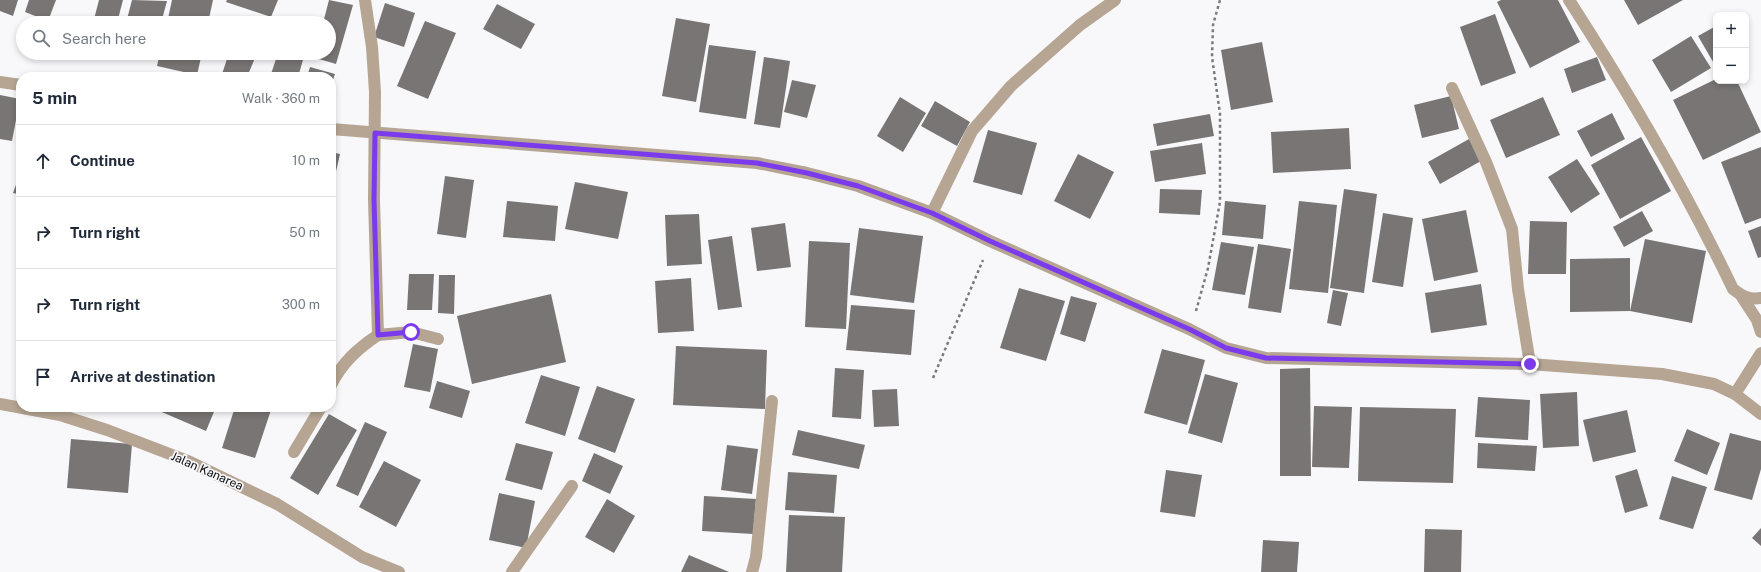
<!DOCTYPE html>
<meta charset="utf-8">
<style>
:root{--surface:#fff;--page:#f6f6f7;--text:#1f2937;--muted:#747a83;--line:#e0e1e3}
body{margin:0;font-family:"Public Sans",sans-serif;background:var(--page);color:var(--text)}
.controls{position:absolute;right:12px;top:12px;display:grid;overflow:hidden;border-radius:8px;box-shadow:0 2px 6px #0003}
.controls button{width:36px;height:36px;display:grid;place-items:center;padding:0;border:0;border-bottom:1px solid var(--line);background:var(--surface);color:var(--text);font:20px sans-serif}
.stop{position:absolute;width:12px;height:12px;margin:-9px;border:3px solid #7c3aed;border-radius:50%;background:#fff}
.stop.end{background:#7c3aed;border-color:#fff;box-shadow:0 1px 4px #0008}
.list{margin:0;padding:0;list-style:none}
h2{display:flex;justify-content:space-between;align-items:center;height:52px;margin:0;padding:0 16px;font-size:17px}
h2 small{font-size:13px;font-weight:400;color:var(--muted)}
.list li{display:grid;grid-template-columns:26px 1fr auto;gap:12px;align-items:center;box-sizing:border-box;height:72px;padding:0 16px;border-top:1px solid var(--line)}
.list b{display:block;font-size:15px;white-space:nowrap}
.list em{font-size:13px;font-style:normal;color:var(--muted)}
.icon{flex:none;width:22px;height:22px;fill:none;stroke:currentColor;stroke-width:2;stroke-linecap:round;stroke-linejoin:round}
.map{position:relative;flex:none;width:1761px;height:572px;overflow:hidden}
.search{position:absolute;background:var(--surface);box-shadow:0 2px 6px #0003;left:16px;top:16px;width:320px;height:44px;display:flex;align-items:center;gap:10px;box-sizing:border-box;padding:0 14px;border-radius:22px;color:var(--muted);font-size:15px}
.panel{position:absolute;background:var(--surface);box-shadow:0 2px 6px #0003;left:16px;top:72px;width:320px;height:340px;border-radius:16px}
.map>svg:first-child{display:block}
</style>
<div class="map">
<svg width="1761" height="572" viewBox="0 0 1761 572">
<rect width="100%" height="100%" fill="#f8f8fb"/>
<g fill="#787574">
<path d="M0,0h18l-5,16 -13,-5z"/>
<path d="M29,0h27l-8,21 -23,-9z"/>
<path d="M99,0h24l-6,23h-24z"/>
<path d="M132,0l35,1 -6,22h-35z"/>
<path d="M172,0h41l-5,23h-41z"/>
<path d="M227,0h51l-7,17 -45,-15z"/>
<path d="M329,0l24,5 -17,59 -24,-7 2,-4h15v-30h-6z"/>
<path d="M1501,0h57l22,42 -50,26 -33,-66z"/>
<path d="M1624,0h59l-45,25z"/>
<path d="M385,3l30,10 -11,34 -30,-10z"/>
<path d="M497,4l38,20 -14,25 -38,-20z"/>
<path d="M1495,14l21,59 -35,13 -21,-59z"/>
<path d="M676,18l34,6 -14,78 -34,-6z"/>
<path d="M425,21l31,12 -28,66 -31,-13z"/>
<path d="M1716,26v41l-18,-31z"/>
<path d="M1691,36l20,32 -40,24 -19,-32z"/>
<path d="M1262,42l11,60 -42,8 -10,-60z"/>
<path d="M709,45l47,6 -10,68 -47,-7z"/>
<path d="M160,53h42l-5,22 -40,-9z"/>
<path d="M229,53h12l14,5 -8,19h-26z"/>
<path d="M278,53h27l-7,24h-28z"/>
<path d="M764,57l26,4 -10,67 -26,-4z"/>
<path d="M1597,57l9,23 -34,13 -8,-24z"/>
<path d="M310,67l25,7 -4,11v-8h-24z"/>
<path d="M1716,79v2h21l24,51 -58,28 -30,-60z"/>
<path d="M792,80l24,5 -9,33 -23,-6z"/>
<path d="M0,95l20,4 -8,42 -12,-2z"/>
<path d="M1451,96l8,33 -37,9 -8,-33z"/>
<path d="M900,97l26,16 -23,39 -26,-16z"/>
<path d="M1543,97l17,38 -54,23 -16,-38z"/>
<path d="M935,101l35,21 -13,24 -36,-20z"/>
<path d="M1612,113l13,26 -34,18 -14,-26z"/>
<path d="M1210,114l4,22 -57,10 -4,-22z"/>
<path d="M1349,128l2,41 -78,4 -2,-41z"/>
<path d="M988,130l49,13 -15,52 -49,-13z"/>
<path d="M1641,137l30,54 -51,28 -29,-54z"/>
<path d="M1469,139l12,22 -41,23 -12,-22z"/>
<path d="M1202,143l4,31 -51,8 -5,-31z"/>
<path d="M1761,147v71l-16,6 -24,-62z"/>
<path d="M331,152l9,2 -8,35h-1z"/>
<path d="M1078,154l36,18 -24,47 -36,-18z"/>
<path d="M1577,159l23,35 -29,19 -23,-36z"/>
<path d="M21,171v24l-8,-2z"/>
<path d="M445,176l29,4 -8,58 -29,-4z"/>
<path d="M575,182l53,10 -10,47 -53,-10z"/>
<path d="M1160,189l42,1 -2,25 -41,-2z"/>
<path d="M1344,189l33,5 -13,99 -34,-5z"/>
<path d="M507,201l51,5 -3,35 -52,-4z"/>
<path d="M1225,201l41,4 -3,34 -41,-4z"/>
<path d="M1299,201l38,4 -9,88 -39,-4z"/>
<path d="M1466,210l12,62 -44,9 -12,-62z"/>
<path d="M1642,211l11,20 -29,16 -11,-20z"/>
<path d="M1383,213l30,5 -10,69 -31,-5z"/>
<path d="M699,214l3,50 -35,2 -2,-51z"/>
<path d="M1530,221l37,1 -1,52h-38z"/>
<path d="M785,223l6,44 -34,4 -6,-43z"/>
<path d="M1761,226v31l-3,1 -10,-27z"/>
<path d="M859,228l64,8 -9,67 -64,-8z"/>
<path d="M732,236l10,71 -24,3 -10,-70z"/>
<path d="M1645,239l61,12 -14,72 -62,-12 -60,1v-53l60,-1v53z"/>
<path d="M809,241l41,2 -4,86 -41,-2z"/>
<path d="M1221,242l33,5 -9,48 -33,-5z"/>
<path d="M1258,244l33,5 -10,64 -33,-5z"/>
<path d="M409,274h25l-2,36h-25z"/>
<path d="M439,275h16l-1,39 -16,-1z"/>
<path d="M691,278l3,53 -36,2 -3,-52z"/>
<path d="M1481,284l6,41 -56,8 -6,-40z"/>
<path d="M1019,288l46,13 -19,60 -46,-13z"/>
<path d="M1333,290l15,3 -7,33 -14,-3z"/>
<path d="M551,294l15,68 -94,22 -15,-68z"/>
<path d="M1071,296l26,7 -12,39 -25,-8z"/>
<path d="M851,305l64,5 -4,45 -65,-5z"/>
<path d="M413,344l25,5 -8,43 -26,-5z"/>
<path d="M676,346l91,4 -2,59 -92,-4z"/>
<path d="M1162,349l43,11 -18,65 -43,-12z"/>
<path d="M835,368l29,2 -3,49 -29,-2z"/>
<path d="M1310,368l1,108h-31v-107z"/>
<path d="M1205,374l33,9 -16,60 -34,-10z"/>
<path d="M541,375l39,12 -15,49 -40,-13z"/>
<path d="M437,381l33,10 -8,27 -33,-10z"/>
<path d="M597,386l38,13 -20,54 -37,-14z"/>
<path d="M897,389l2,37 -25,1 -2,-37z"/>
<path d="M1577,392l2,54 -36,2 -3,-54z"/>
<path d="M1478,397l52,3 -2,40 -53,-3z"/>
<path d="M1314,406l38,1 -3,61 -37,-1z"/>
<path d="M150,407h66l-10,24z"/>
<path d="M235,407h37l-17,51 -33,-10z"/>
<path d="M1360,407l96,2 -3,74 -95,-2z"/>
<path d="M1627,410l9,42 -43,10 -10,-42z"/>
<path d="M329,414l28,16 -39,65 -28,-17z"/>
<path d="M365,422l22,10 -29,64 -22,-10z"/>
<path d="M1687,429l33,14 -13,32 -33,-14z"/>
<path d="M798,430l67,15 -6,24 -67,-14z"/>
<path d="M1730,433l31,8v28l-9,31 -38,-10z"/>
<path d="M71,439l61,5 -4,49 -61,-5z"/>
<path d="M516,443l37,9 -11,38 -37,-10z"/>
<path d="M1478,443l59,3 -2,25 -58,-3z"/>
<path d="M727,445l31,4 -6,45 -31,-4z"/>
<path d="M594,453l29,13 -13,28 -28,-13z"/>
<path d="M384,461l37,19 -25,47 -37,-20z"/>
<path d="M1637,469l11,37 -23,7 -10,-37z"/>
<path d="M1166,470l36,5 -7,42 -35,-5z"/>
<path d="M788,472l49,3 -3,38 -49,-3z"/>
<path d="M1672,476l35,11 -14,42 -34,-10z"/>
<path d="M499,493l36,8 -9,47 -37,-8z"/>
<path d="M704,496l52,3 -3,35 -51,-3z"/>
<path d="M607,499l28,17 -21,37 -29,-16z"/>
<path d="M789,515l56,2 -3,55h-56z"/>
<path d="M1761,528v18l-9,-8z"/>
<path d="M1425,529l37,1 -1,42h-37z"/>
<path d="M1263,540l36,2 -2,30h-36z"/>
<path d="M689,555l33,14 7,3h-48z"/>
</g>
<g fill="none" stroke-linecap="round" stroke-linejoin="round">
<g stroke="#7a7a7c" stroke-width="2.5" stroke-dasharray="3 3" stroke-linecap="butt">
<path d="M1196,311l12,-43 12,-66v-88l-8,-57 1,-32 7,-25"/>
<path d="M933,378l50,-118"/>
</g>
<g stroke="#b5a592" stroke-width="12">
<path d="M1569,0c60,93 116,189 164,289 9,7 16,11 28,9"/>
<path d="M0,82l21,3"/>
<path d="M1452,88l34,74 26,67 6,60 12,75"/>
<path d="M331,129l426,34 50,10 51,13 74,27 58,28 199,88 37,19 40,10 264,6 132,10 52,10 21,10 26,20"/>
<path d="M932,213l40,-82 39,-45 69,-61 35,-25"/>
<path d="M1742,297l15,23 4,12"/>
<path d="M378,335l33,-3 27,7"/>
<path d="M331,385c11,-22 26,-36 47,-50l-4,-135 1,-108 -3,-45 -7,-47"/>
<path d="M1735,394l26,-41"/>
<path d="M0,404l60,11 47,15 81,31 89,43 85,53 37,15"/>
<path d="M294,452l27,-45"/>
<path d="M512,572l60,-86"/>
<path d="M752,572l4,-15 16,-156"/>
</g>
</g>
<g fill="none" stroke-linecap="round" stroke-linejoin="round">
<path stroke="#7c3aed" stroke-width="5" d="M411,332l-33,3 -4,-135 1,-67 382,30 50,10 51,13 74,27 58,28 199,88 37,19 40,10 264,6"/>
</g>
<g text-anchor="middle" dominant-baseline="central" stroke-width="3.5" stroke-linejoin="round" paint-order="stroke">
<g font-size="12" fill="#0c0c0d" stroke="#f8f8fb">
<text transform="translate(207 471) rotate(24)">Jalan Kanarea</text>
</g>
</g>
</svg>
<div class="controls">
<button>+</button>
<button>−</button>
</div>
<div class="stop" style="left:411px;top:332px"></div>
<div class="stop end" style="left:1530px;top:364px"></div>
<div class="search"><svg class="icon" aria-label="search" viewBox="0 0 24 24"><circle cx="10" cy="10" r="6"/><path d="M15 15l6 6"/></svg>Search here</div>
<section class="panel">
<h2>5 min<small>Walk · 360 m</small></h2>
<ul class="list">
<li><svg class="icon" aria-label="ahead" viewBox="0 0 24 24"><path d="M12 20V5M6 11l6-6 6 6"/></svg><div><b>Continue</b></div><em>10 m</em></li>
<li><svg class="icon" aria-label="right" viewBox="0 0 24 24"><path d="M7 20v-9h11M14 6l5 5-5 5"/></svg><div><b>Turn right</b></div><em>50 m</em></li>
<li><svg class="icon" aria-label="right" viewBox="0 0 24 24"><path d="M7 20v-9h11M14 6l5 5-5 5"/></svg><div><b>Turn right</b></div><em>300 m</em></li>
<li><svg class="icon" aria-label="arrive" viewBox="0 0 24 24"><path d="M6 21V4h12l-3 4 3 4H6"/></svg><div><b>Arrive at destination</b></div></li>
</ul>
</section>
</div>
